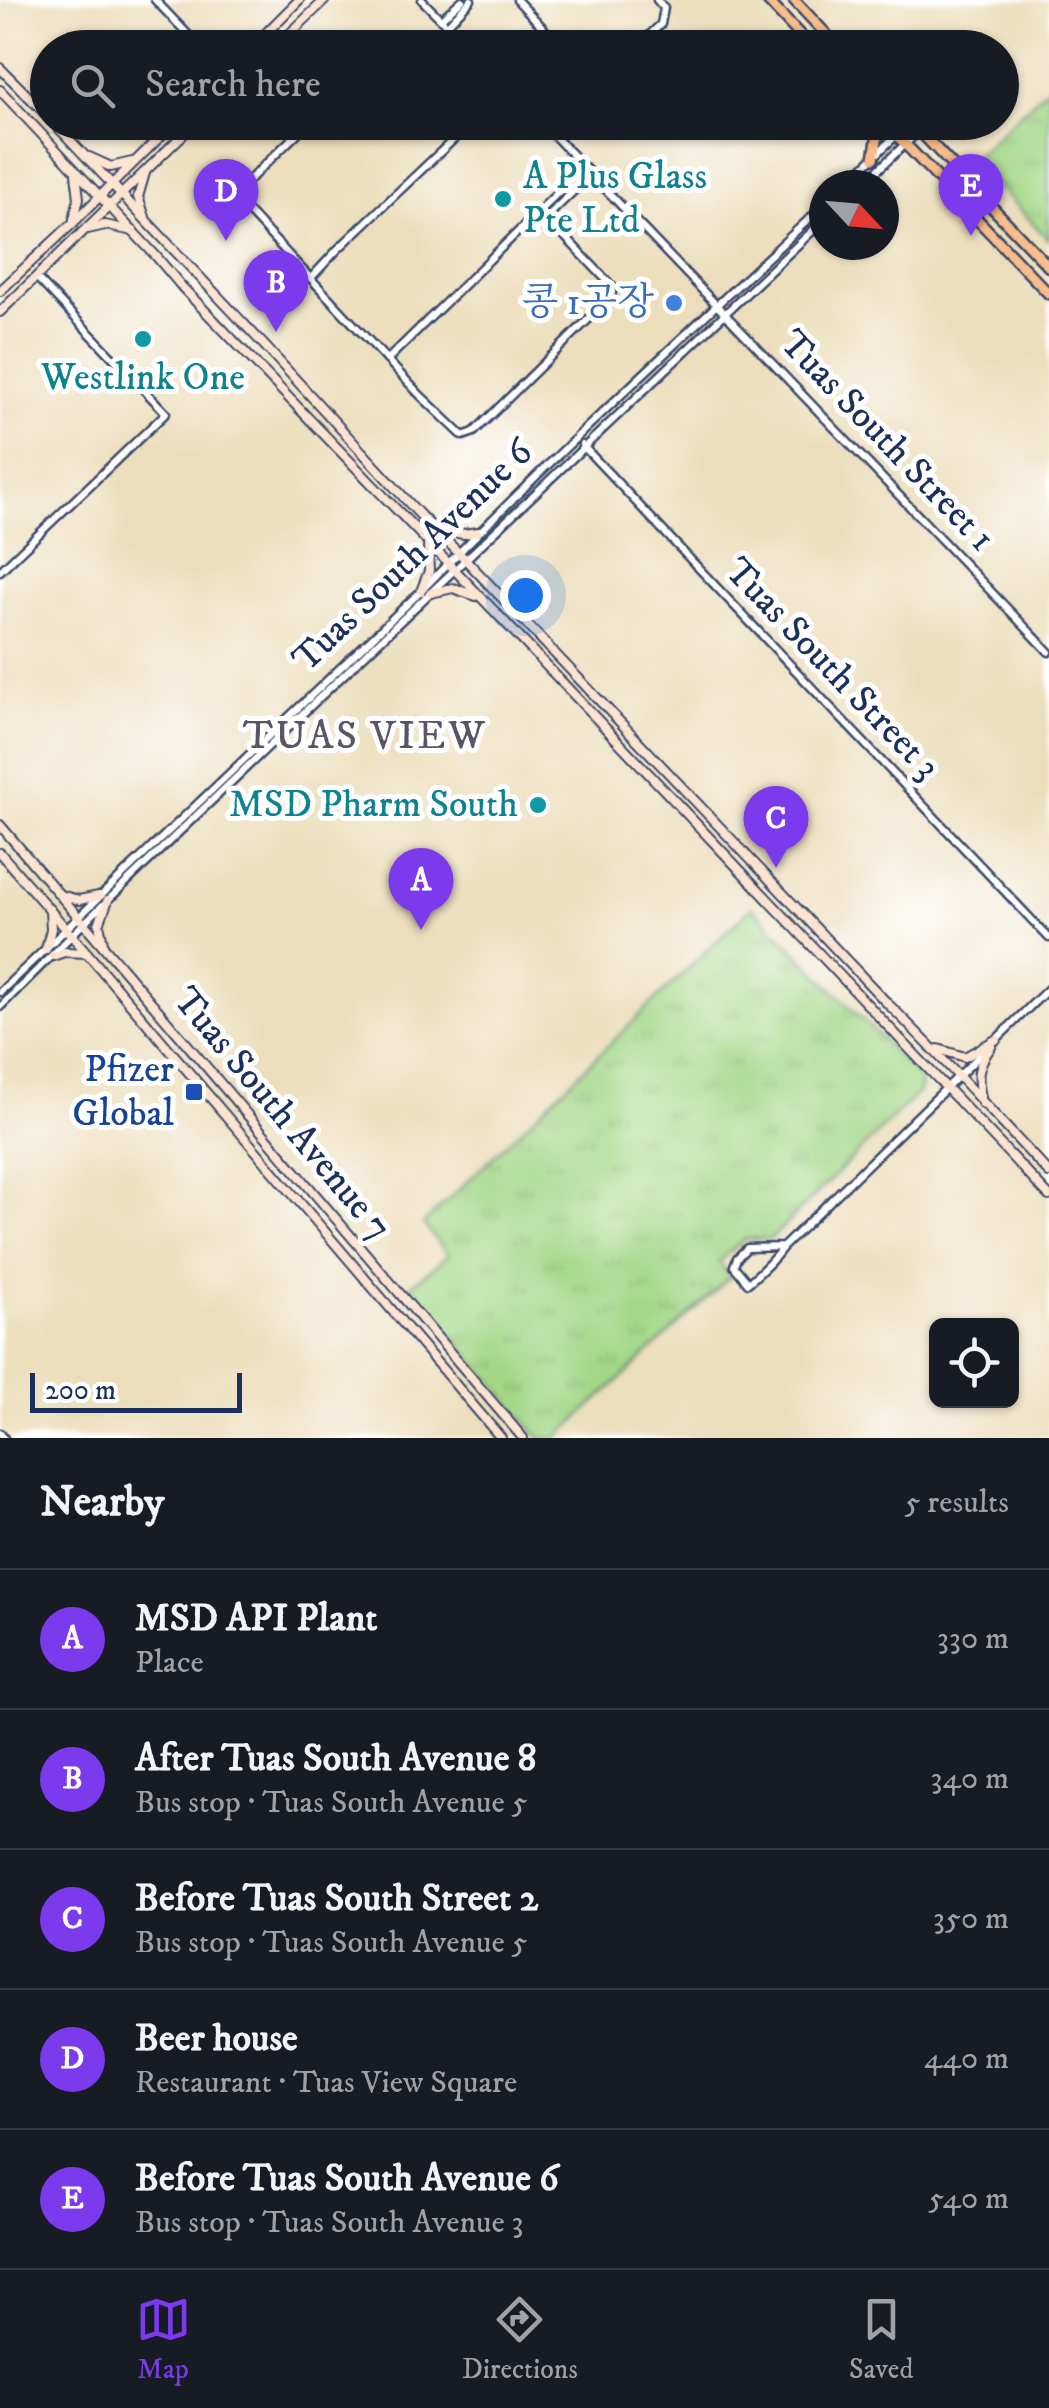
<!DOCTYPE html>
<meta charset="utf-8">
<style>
:root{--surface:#171b24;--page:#242831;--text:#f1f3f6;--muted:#9ea1a6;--line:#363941;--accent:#7c3aed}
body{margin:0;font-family:"IM FELL DW Pica","Noto Serif KR",serif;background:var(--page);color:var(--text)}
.controls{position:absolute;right:30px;bottom:30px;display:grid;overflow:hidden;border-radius:15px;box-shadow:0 2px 8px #0004}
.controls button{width:90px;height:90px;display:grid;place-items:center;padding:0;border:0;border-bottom:2px solid var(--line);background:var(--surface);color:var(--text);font:50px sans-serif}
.compass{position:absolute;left:809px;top:170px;width:90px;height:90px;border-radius:50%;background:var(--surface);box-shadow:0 2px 8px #0004;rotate:116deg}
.scale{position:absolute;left:30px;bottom:25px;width:212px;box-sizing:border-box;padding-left:10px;border:5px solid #1b2f5e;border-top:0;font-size:28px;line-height:35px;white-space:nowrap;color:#1b2f5e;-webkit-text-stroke:8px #fff;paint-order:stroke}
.you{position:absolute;left:525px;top:595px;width:35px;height:35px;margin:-25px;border:8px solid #fff;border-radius:50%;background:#1a73e8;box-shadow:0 0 0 15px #1a73e833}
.badge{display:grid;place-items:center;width:65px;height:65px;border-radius:50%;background:var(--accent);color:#fff;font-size:32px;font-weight:700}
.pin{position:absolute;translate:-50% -82px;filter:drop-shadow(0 2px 5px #0008)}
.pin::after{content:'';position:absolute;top:52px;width:35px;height:30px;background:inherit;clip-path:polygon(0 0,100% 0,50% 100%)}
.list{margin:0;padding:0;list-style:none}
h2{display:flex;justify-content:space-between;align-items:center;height:130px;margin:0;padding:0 40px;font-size:42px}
h2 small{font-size:32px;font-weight:400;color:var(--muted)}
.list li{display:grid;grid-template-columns:65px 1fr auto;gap:30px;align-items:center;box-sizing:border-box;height:140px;padding:0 40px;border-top:2px solid var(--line)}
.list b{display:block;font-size:38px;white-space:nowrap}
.list p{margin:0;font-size:32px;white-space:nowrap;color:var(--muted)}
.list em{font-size:32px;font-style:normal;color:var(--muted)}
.icon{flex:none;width:55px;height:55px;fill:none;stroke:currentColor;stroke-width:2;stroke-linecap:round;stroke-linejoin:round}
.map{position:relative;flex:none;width:1049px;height:1438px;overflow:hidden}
.search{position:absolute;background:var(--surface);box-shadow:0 2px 8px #0004;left:30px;right:30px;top:30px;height:110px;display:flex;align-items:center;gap:25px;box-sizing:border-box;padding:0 35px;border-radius:55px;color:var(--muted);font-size:38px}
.sheet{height:830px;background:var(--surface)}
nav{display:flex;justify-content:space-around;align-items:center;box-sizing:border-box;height:140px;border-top:2px solid var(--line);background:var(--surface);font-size:28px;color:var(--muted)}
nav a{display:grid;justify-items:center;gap:5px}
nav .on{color:var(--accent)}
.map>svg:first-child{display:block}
</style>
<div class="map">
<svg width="1049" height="1438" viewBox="0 0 1049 1438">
<defs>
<pattern id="grass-tufts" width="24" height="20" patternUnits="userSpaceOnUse" patternTransform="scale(2.5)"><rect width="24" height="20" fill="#a3d786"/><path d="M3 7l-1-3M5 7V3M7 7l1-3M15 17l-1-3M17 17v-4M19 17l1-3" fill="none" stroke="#8cb976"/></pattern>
</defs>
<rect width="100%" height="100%" fill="#fff"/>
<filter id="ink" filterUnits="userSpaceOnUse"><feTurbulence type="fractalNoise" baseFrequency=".01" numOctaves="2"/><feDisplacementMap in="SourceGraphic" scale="20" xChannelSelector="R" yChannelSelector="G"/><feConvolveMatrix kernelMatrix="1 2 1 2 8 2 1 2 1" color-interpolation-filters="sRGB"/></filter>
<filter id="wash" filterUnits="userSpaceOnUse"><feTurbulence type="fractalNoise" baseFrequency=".0048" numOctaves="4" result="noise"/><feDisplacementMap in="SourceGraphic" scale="40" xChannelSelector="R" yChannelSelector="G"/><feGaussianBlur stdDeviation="2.25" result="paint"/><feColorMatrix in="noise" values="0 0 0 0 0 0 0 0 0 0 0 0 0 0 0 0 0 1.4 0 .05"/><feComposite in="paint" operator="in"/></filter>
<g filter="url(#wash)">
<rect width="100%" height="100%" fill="#ecdebc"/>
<g fill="url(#grass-tufts)" stroke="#5f8372" stroke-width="2.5">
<path d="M1049,86v154l-77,-81z"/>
<path d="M752,907l169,172 -1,12 -150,149 -25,-1 -26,22 11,16 -173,161h-17l-130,-152 38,-31 -25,-31z"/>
</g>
</g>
<g filter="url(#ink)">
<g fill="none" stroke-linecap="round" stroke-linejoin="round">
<g stroke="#3a496c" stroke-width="11">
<g id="street">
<path d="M155,0l46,48"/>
<path d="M422,0l47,48"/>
<path d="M517,0l45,48"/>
<path d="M441,19l21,-19"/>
<path d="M447,25l24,-25"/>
<path d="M636,48l25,-24 3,-16 -7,-8"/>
<path d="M309,122l-65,63 -6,8 2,10 180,192 43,41 11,-4 135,-133 3,-6v-7l-61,-64"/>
<path d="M541,122l508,530"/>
<path d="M550,131l9,-9"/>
<path d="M454,139l1,-17"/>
<path d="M845,185l65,-63"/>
<path d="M862,185l57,-54"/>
<path d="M551,222v-8l4,-5 36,-35"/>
<path d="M311,278l27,-29 134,-127"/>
<path d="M387,360l197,-193"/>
<path d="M582,445l467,493"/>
<path d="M0,571l166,-158 -130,-136"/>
<path d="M0,992l421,-401c130,-133 267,-259 403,-386"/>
<path d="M0,1007l83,-83 213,-204 528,-500"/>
<path d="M783,1247l-36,1 -10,10 -3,8 14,17c13,-11 25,-22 35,-36l266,-259"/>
<path d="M0,1433l4,5"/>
</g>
</g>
<g stroke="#3a496c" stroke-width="12">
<g id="secondary">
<path d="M251,48l48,-48"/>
<path d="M275,48l50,-48"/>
<path d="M0,68l48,48"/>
<path d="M0,90l156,166 26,31 321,333 546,576"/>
<path d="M53,122l211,223 156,170 45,44 422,444c56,54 108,113 162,170"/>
<path d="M89,157l22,10 21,-5"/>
<path d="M145,217l-7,-20 7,-24"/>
<path d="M74,219l5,-21 -3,-24"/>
<path d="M88,229l17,-4 28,6"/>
<path d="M0,291l73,-68 102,-101"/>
<path d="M0,312l196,-190"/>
<path d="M434,530l30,4 13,-2"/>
<path d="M421,591l8,-20 -1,-24"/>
<path d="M431,593l22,-5 23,8"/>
<path d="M0,825l523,613"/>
<path d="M0,853l87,100 414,485"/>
<path d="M60,895l19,5 20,-4"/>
<path d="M103,943l-4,-19 9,-24"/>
<path d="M46,949l5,-20 -1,-19"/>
<path d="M53,956l11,-4 23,1"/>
<path d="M938,1049l27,8 32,-18"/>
<path d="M982,1103c-5,-25 -7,-35 9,-56"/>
</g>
</g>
<g stroke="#3a496c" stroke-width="14">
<g id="primary">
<path d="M767,0l45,48"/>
<path d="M794,0l45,48"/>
<path d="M884,122l165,172"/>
<path d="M911,122l138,145"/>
<path d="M874,158l6,-36"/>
</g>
</g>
<use href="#street" stroke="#fff" stroke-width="6"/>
<use href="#secondary" stroke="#fde4d0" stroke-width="8"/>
<use href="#primary" stroke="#f9bc8a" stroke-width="9"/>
</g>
</g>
<g fill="#0f9aa8" stroke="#fff" stroke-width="4">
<circle cx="503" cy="199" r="10"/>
<circle cx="143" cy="339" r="10"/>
<circle cx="538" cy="805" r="10"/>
</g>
<circle fill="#3f7fe0" stroke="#fff" stroke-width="4" cx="674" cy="303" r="10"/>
<rect fill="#1a4fb4" stroke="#fff" stroke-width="4" x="184" y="1082" width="20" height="20" rx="5"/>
<g text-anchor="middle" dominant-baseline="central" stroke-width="10" stroke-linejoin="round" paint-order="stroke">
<g font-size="38" fill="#0d838f" stroke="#fff" text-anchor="start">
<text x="523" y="177">A Plus Glass<tspan x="523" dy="44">Pte Ltd</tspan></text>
<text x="143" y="378" text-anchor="middle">Westlink One</text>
<text x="518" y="805" text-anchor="end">MSD Pharm South</text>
</g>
<g font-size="38" fill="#366cbe" stroke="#fff" text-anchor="end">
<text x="654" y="303">콩 1공장</text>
</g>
<g font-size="38" fill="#1b2f5e" stroke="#fff">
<text transform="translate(887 441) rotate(46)">Tuas South Street 1</text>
<text transform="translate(413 556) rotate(-44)">Tuas South Avenue 6</text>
<text transform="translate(832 669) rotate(46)">Tuas South Street 3</text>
<text transform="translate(282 1114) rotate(50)">Tuas South Avenue 7</text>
</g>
<g font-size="38" fill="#164399" stroke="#fff" text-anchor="end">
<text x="174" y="1070">Pfizer<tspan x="174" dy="44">Global</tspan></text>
</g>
<g font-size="40" letter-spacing="2.5" fill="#5a5469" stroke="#fff">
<text x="365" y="737">TUAS VIEW</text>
</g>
</g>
</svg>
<div class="controls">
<button><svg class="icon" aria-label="locate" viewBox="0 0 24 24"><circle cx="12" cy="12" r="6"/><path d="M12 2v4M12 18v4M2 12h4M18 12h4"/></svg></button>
</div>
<svg class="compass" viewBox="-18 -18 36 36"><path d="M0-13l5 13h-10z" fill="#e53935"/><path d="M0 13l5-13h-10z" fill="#9ea1a6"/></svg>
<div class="scale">200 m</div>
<div class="you"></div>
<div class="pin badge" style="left:421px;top:930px">A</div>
<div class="pin badge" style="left:276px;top:332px">B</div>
<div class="pin badge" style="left:776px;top:868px">C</div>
<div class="pin badge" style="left:226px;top:241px">D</div>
<div class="pin badge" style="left:971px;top:236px">E</div>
<div class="search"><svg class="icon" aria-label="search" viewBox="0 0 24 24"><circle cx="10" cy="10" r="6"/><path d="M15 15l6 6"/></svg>Search here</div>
</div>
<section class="sheet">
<h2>Nearby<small>5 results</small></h2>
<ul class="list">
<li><span class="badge">A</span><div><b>MSD API Plant</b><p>Place</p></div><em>330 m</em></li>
<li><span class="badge">B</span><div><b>After Tuas South Avenue 8</b><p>Bus stop · Tuas South Avenue 5</p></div><em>340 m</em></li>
<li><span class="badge">C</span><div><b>Before Tuas South Street 2</b><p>Bus stop · Tuas South Avenue 5</p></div><em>350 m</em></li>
<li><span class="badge">D</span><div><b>Beer house</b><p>Restaurant · Tuas View Square</p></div><em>440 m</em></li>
<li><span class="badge">E</span><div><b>Before Tuas South Avenue 6</b><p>Bus stop · Tuas South Avenue 3</p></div><em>540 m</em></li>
</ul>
</section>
<nav>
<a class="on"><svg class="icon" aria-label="map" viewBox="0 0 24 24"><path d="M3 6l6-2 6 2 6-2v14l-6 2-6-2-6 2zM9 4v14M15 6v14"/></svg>Map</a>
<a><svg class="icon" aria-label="directions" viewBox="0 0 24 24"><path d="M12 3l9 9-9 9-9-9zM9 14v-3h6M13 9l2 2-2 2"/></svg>Directions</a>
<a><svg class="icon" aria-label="saved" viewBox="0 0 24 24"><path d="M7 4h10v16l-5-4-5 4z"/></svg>Saved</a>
</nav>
